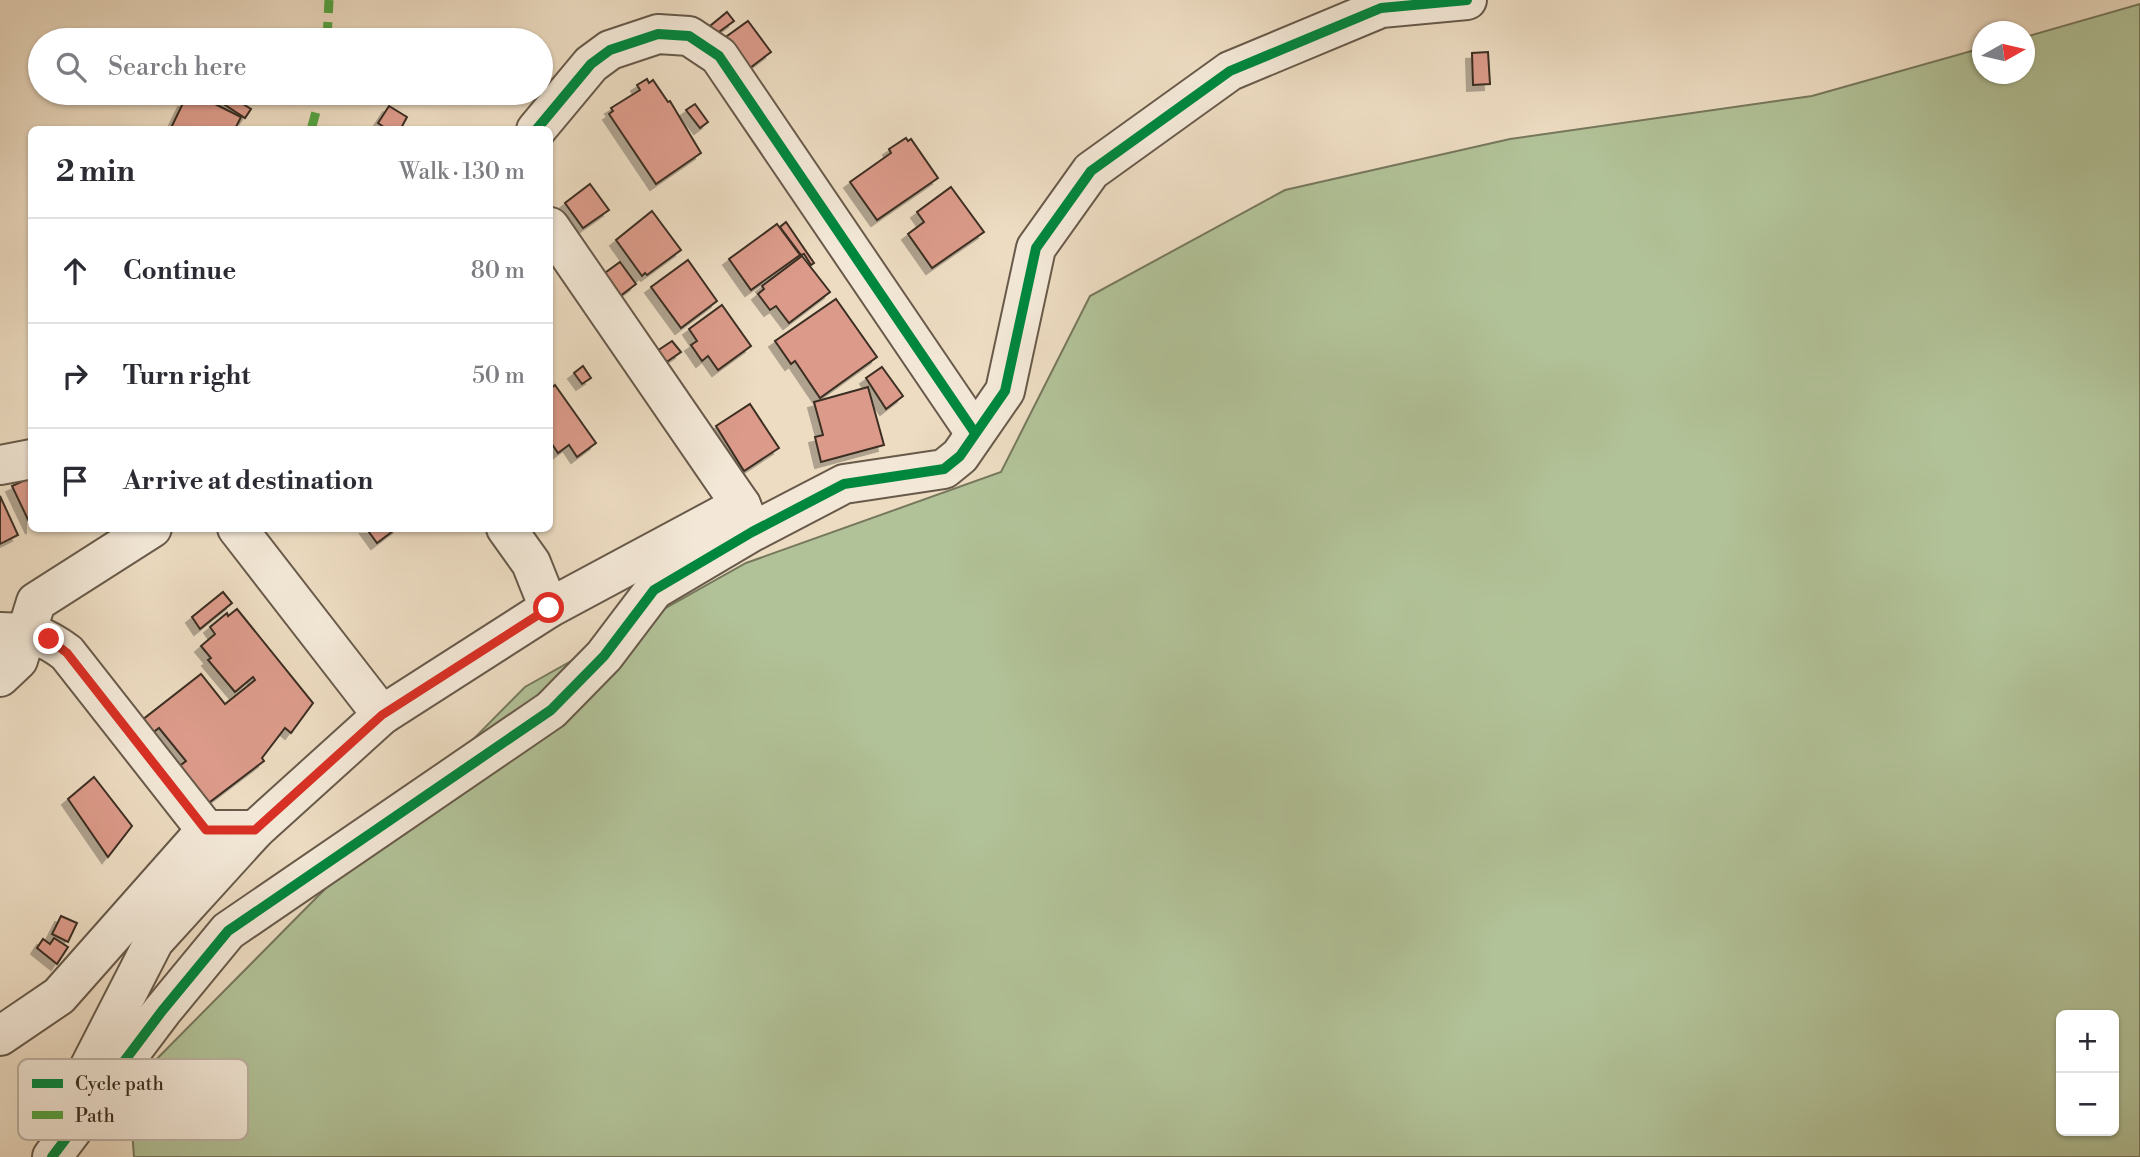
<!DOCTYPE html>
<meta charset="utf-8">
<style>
:root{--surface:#fff;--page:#f7f7f7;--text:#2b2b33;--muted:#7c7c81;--line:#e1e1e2}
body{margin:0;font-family:"Libre Bodoni",serif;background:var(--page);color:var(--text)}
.controls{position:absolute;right:21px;bottom:21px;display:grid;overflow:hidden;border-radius:10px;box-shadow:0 2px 5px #0004}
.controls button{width:63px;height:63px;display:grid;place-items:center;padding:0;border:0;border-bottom:2px solid var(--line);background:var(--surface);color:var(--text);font:35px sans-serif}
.compass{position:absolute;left:1972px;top:21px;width:63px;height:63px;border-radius:50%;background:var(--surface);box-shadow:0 2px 5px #0004;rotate:82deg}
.stop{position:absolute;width:21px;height:21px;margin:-16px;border:5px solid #d93025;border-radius:50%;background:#fff}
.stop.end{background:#d93025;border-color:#fff;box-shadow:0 2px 7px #0008}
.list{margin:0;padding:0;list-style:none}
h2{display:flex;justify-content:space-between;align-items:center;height:91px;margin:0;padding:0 28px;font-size:30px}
h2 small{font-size:23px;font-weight:400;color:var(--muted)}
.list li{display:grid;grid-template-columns:46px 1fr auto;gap:21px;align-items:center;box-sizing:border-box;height:105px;padding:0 28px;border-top:2px solid var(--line)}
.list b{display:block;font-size:26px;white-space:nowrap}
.list em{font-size:23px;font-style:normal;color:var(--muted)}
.icon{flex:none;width:38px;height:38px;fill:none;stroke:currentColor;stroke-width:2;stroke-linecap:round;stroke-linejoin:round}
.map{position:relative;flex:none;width:2140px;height:1157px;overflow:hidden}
.search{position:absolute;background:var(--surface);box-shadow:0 2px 5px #0004;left:28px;top:28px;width:525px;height:77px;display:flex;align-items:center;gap:18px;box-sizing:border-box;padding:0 24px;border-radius:38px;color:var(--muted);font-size:26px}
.panel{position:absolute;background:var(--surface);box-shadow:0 2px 5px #0004;left:28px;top:126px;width:525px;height:406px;border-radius:10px}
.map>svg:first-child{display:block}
</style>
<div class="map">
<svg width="2140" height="1157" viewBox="0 0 2140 1157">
<defs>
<filter id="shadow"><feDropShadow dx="-6" dy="6" stdDeviation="0" flood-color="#0004"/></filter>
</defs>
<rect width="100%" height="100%" fill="#eddcc2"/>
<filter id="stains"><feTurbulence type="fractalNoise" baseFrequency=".00286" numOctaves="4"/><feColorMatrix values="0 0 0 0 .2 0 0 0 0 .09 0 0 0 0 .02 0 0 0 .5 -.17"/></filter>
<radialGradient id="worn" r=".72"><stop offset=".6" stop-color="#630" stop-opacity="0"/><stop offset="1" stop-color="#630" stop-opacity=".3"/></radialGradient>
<path fill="#b2c298" stroke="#76785d" stroke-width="2" fill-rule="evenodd" d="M2140,4v1153h-2006l-5,-70 396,-400 221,-124 255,-91 89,-176 195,-106 225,-51 302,-43 170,-48v26h42l1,-37zM2061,1015h53v116h-53z"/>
<g fill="#dc9b8a" stroke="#3b2e22" stroke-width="2" filter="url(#shadow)">
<path d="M727,12l7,9 -18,13 -6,-8z"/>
<path d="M748,21l23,31 -25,19 -23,-32z"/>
<path d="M1488,52l2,32 -17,1 -1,-32z"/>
<path d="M647,79l2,4 4,-3 15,22 2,-1 31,52 -45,31 -47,-70 4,-3 -2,-3 29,-18 -3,-5z"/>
<path d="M193,93l48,24 -5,10 4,3h-70l14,-29 4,1z"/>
<path d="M207,93h18l26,16 -6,9z"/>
<path d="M695,104l13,18 -8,6 -14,-18z"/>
<path d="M389,106l18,11 -7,13h-12l-10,-7z"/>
<path d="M906,138l2,3 3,-2 27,39 -61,42 -27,-38 41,-29 -2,-4z"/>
<path d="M590,184l19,26 -26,18 -18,-25z"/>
<path d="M951,187l33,45 -52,36 -24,-34 16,-12 -7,-10z"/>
<path d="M652,211l29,39 -34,25 -2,-2 -3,3 -26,-36z"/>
<path d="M786,222l28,41 -3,2 -7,-11 -3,1 -21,-28z"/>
<path d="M777,224l23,31 -49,35 -22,-31z"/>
<path d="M802,256l28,36 -41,31 -13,-17 -6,4 -12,-16 6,-5 -2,-3z"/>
<path d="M688,260l29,41 -36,27 -30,-41z"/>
<path d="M620,262l16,22 -21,16 -17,-22z"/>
<path d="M836,299l41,58 -57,41 -25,-37 -4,3 -16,-23z"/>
<path d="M722,305l29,41 -33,24 -10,-14 -6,5 -11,-16 6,-4 -8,-12z"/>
<path d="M672,341l9,11 -16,11 -8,-12z"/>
<path d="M583,366l8,12 -9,6 -8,-11z"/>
<path d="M882,367l21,29 -17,13 -20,-31z"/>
<path d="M555,385l41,58 -19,14 -8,-12 -11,8 -8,-12v-52z"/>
<path d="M868,387l16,58 -63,17 -6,-25 8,-2 -9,-33z"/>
<path d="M750,404l29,44 -35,23 -28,-45z"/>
<path d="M32,477v51l-20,-42z"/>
<path d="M0,496l18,39 -18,9z"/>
<path d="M366,528h31l-20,15z"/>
<path d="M223,592l9,11 -32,26 -8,-12z"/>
<path d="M237,609l76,94 -22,30 -6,-5 -23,30 2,3 -62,47 -29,-37 13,-10 -27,-33 -12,9 -10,-13 64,-50 24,30 30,-24 -2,-3 -18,15 -27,-32 3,-2 -10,-12 14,-12 -5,-7 17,-14 1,3z"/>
<path d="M94,777l38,49 -24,31 -40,-58z"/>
<path d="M61,916l16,7 -9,19 -16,-8z"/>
<path d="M54,938l14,9 -11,17 -20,-16 6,-9 7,5z"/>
</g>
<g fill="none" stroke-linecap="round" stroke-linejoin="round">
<g stroke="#685a4a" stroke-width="42">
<g id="minor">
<path d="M536,130l55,-66 19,-14 48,-16 31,2 30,20 256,377"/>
<path d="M550,227l191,278 9,22"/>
<path d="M0,465l32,-6"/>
<path d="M237,528l145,187"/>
<path d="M506,528l25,35 18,45"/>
<path d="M0,632c31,1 42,2 67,21l139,177"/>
<path d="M0,677l18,-17 18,-58 116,-74"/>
<path d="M0,1036l59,-40 147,-166h49"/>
<path d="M70,1105l84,-164 101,-111 127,-115 167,-107 192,-103"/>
<path d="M52,1157l110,-146 66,-80 323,-221 53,-54 50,-66 98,-58 92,-48 100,-15 16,-13 45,-65 31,-143 55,-77 139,-100 151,-63 86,-8"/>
</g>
</g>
<use href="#minor" stroke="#f3e8d7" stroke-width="38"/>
<g stroke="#54a441" stroke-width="9" stroke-dasharray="18 9" stroke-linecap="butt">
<path d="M327,40l2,-40"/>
<path d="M311,130l10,-37"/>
</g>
<g stroke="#f3e8d7" stroke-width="15">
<g id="cycleway">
<path d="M536,130l55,-66 19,-14 48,-16 31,2 30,20 256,377"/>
<path d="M52,1157l110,-146 66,-80 323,-221 53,-54 50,-66 98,-58 92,-48 100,-15 16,-13 45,-65 31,-143 55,-77 139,-100 151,-63 86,-8"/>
</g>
</g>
<use href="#cycleway" stroke="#00873e" stroke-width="10"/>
</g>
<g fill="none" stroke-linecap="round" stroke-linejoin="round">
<path stroke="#d93025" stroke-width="9" d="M49,639l18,14 139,177h49l127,-115 167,-107"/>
</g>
<rect x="18" y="1059" width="230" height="81" rx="10" fill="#f3e8d7" stroke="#bcb0a1" stroke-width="2"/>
<rect x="32" y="1079" width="31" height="9" fill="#00873e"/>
<rect x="32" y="1111" width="31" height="8" fill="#54a441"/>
<g font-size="19" fill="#3b2e22">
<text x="75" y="1090">Cycle path</text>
<text x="75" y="1122">Path</text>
</g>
<rect width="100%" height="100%" filter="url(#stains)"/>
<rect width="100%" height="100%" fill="url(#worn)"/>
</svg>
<div class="controls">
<button>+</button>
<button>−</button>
</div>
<svg class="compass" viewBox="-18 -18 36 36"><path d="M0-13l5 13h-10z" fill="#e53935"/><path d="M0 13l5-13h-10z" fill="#7c7c81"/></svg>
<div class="stop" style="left:549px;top:608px"></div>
<div class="stop end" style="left:49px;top:639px"></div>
<div class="search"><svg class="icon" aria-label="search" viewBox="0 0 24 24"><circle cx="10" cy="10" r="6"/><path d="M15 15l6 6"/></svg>Search here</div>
<section class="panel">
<h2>2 min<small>Walk · 130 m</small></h2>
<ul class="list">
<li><svg class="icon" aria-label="ahead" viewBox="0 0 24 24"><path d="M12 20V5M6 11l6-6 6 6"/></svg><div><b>Continue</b></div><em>80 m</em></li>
<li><svg class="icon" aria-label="right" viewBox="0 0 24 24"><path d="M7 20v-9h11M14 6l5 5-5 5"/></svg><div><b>Turn right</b></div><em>50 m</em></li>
<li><svg class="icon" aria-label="arrive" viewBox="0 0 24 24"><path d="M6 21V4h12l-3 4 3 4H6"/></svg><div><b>Arrive at destination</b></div></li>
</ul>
</section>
</div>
